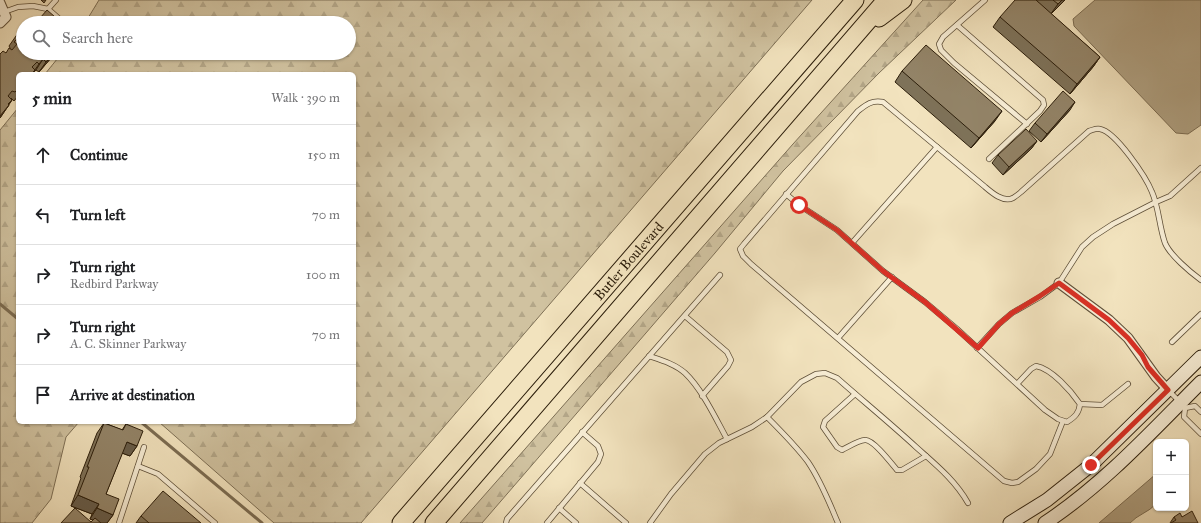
<!DOCTYPE html>
<meta charset="utf-8">
<style>
:root{--surface:#fff;--page:#f2f2f2;--text:#202124;--muted:#757577;--line:#e0e0e0}
body{margin:0;font-family:"IM FELL Great Primer",serif;background:var(--page);color:var(--text)}
.controls{position:absolute;right:12px;bottom:12px;display:grid;overflow:hidden;border-radius:6px;box-shadow:0 1px 3px #0004}
.controls button{width:36px;height:36px;display:grid;place-items:center;padding:0;border:0;border-bottom:1px solid var(--line);background:var(--surface);color:var(--text);font:20px sans-serif}
.stop{position:absolute;width:12px;height:12px;margin:-9px;border:3px solid #d93025;border-radius:50%;background:#fff}
.stop.end{background:#d93025;border-color:#fff;box-shadow:0 1px 4px #0008}
.list{margin:0;padding:0;list-style:none}
h2{display:flex;justify-content:space-between;align-items:center;height:52px;margin:0;padding:0 16px;font-size:17px}
h2 small{font-size:13px;font-weight:400;color:var(--muted)}
.list li{display:grid;grid-template-columns:26px 1fr auto;gap:12px;align-items:center;box-sizing:border-box;height:60px;padding:0 16px;border-top:1px solid var(--line)}
.list b{display:block;font-size:15px;white-space:nowrap}
.list p{margin:0;font-size:13px;white-space:nowrap;color:var(--muted)}
.list em{font-size:13px;font-style:normal;color:var(--muted)}
.icon{flex:none;width:22px;height:22px;fill:none;stroke:currentColor;stroke-width:2;stroke-linecap:round;stroke-linejoin:round}
.map{position:relative;flex:none;width:1201px;height:523px;overflow:hidden}
.search{position:absolute;background:var(--surface);box-shadow:0 1px 3px #0004;left:16px;top:16px;width:340px;height:44px;display:flex;align-items:center;gap:10px;box-sizing:border-box;padding:0 14px;border-radius:22px;color:var(--muted);font-size:15px}
.panel{position:absolute;background:var(--surface);box-shadow:0 1px 3px #0004;left:16px;top:72px;width:340px;height:352px;border-radius:6px}
.map>svg:first-child{display:block}
</style>
<div class="map">
<svg width="1201" height="523" viewBox="0 0 1201 523">
<defs>
<pattern id="forest-firs" width="22" height="20" patternUnits="userSpaceOnUse"><rect width="22" height="20" fill="#d0c2a0"/><path d="M5 1l3.5 6h-7zM16 11l3.5 6h-7z" fill="#b3a688"/></pattern>
</defs>
<rect width="100%" height="100%" fill="#f2e3be"/>
<filter id="stains"><feTurbulence type="fractalNoise" baseFrequency=".005" numOctaves="4"/><feColorMatrix values="0 0 0 0 .2 0 0 0 0 .09 0 0 0 0 .02 0 0 0 .5 -.17"/></filter>
<radialGradient id="worn" r=".72"><stop offset=".6" stop-color="#630" stop-opacity="0"/><stop offset="1" stop-color="#630" stop-opacity=".3"/></radialGradient>
<g fill="url(#forest-firs)" stroke="#7e7056">
<path d="M99,0h713l-451,523h-87l-115,-101h195v-348h-309l17,-21h287v-30h-264z"/>
<path d="M923,0h33l-77,73 -96,98 -68,82 -233,270h-22l333,-379z"/>
<path d="M18,108v314h61l-13,15 -15,62 -19,24h-32v-393z"/>
</g>
<g fill="#afa081" stroke="#7b6c52">
<path d="M1095,0h106v125l-13,9 -12,-1 -102,-107 -1,-7z"/>
<path d="M1156,474v30c-7,8 -19,11 -26,19h-31z"/>
</g>
<g fill="none" stroke-linecap="round" stroke-linejoin="round">
<g stroke="#7b6c52" stroke-width="3">
<path d="M0,304l18,15"/>
<path d="M141,422l121,101"/>
</g>
<g stroke="#5e4f38" stroke-width="6">
<g id="service">
<path d="M985,0l-42,37 -4,7 2,6 13,13 73,61"/>
<path d="M48,9l8,-9"/>
<path d="M4,12l14,-5 15,-1 15,3 16,14"/>
<path d="M957,25l86,75 1,5 -4,6 -51,48"/>
<path d="M786,194l13,11 38,25 46,41 42,31 32,27 88,81 13,9 9,3c8,-5 12,-9 13,-18 -9,-13 -28,-35 -44,-38l-5,3 -14,15"/>
<path d="M852,243l85,-96"/>
<path d="M685,316l42,36 4,8 -3,6 -26,30"/>
<path d="M838,338l54,-61"/>
<path d="M1172,342l29,-28"/>
<path d="M977,348l22,-24 13,-11 28,-16 19,-14 23,-36 11,-10 20,-13 43,-22 14,-6 31,-28"/>
<path d="M649,356c12,4 26,8 36,17 17,16 31,46 42,66"/>
<path d="M1168,390l12,12"/>
<path d="M855,394l-30,27 -2,6 14,20 5,3c6,-3 17,-10 23,-10 8,-1 27,24 32,30h5l24,-14"/>
<path d="M1080,404l22,1 26,-21"/>
<path d="M1201,412l-6,-6 -10,2 -1,9 17,17"/>
<path d="M767,417c14,14 29,29 41,45 13,19 21,40 30,61"/>
<path d="M1063,421l-13,33 -14,15 -18,13 -6,1 -8,-2 -253,-217 -8,-8 -3,-7 4,-5 114,-133c9,-7 14,-11 25,-9l101,84c7,6 19,17 29,12 3,-2 6,-4 8,-6l68,-61c4,-1 7,-3 11,-2 16,3 46,48 52,63 7,16 7,34 13,51 5,12 25,29 36,37"/>
<path d="M138,466l20,8 57,49"/>
<path d="M580,483l46,40"/>
<path d="M559,508l17,15"/>
<path d="M119,523l25,-76"/>
<path d="M506,523l1,-4 213,-244"/>
<path d="M547,523l51,-61 3,-8 -3,-8 -16,-14"/>
<path d="M650,523l21,-29 34,-40 14,-11 33,-16 15,-10 34,-35 15,-8 9,-1 12,5c26,23 53,45 79,69 19,17 39,33 52,56"/>
</g>
</g>
<g stroke="#5e4f38" stroke-width="11">
<g id="minor">
<path d="M0,3l6,14 -6,6"/>
<path d="M1059,283l50,37 19,18 28,39 12,13"/>
</g>
</g>
<g stroke="#2c1e0b" stroke-width="15">
<g id="secondary">
<path d="M1010,523l37,-23 44,-35 110,-108"/>
<path d="M1045,523c59,-39 106,-91 156,-141"/>
</g>
</g>
<g stroke="#2c1e0b" stroke-width="19">
<g id="motorway">
<path d="M879,18l24,-18"/>
<path id="s1" d="M401,523l454,-523"/>
<path d="M434,523l452,-523"/>
</g>
</g>
<use href="#service" stroke="#f7edd5" stroke-width="4.5"/>
<use href="#minor" stroke="#f7edd5" stroke-width="9"/>
<use href="#secondary" stroke="#f7edd5" stroke-width="13"/>
<use href="#motorway" stroke="#f2e3be" stroke-width="17"/>
</g>
<g fill="#7e7259" stroke="#2c1e0b">
<path d="M41,0h5l-2,3z"/>
<path d="M1036,0h29l-14,14 49,43 -7,10 -23,27 -77,-67 7,-10 39,-14z"/>
<path d="M23,28v25h32l-4,5 -12,14 -3,-2 -4,4h-14v22l-4,5 -3,-3 1,2 -12,18v-64l6,-1 4,-4v-1l-1,-2 7,-10z"/>
<path d="M902,71l93,50 -24,27 -76,-66z"/>
<path d="M1070,110l-29,32 -12,-11 6,-8z"/>
<path d="M1037,141l-6,8 -28,26 -11,-12 6,-8z"/>
<path d="M104,423l18,7 4,-6 11,22 -7,10 -8,-3 -16,41 7,21 -6,8h-46l30,-1 2,-2 -3,-1 2,-5 -21,-8 10,-28 -1,-1 17,-44z"/>
<path d="M141,516l60,7h-65z"/>
<path d="M1174,517h8l16,6h-28z"/>
</g>
<g fill="#675c49" stroke="#2c1e0b">
<path d="M1062,0h3l-15,15 8,-11z"/>
<path d="M54,53h1l-4,5 -12,14 7,-10z"/>
<path d="M1100,57l-7,10 -23,27 7,-10z"/>
<path d="M43,59l-7,11 -4,4 7,-10z"/>
<path d="M12,100l-7,10 4,-5 -9,13v-2l8,-12z"/>
<path d="M1075,102l-5,8 -29,32 6,-8z"/>
<path d="M1002,111l-7,10 -24,27 8,-10z"/>
<path d="M1037,141l-6,8 -28,26 6,-8z"/>
<path d="M127,442l10,4 -7,10 -11,-4z"/>
<path d="M78,495l21,9 -7,10 -21,-8z"/>
<path d="M97,508l16,7 -6,8h-6l-11,-4z"/>
</g>
<g fill="#938468" stroke="#2c1e0b">
<path d="M1015,0h21l64,57 -23,27 -77,-67z"/>
<path d="M1053,0h9l-4,4z"/>
<path d="M47,10l15,13h-13l-8,-6 -1,1z"/>
<path d="M38,17l2,1 1,-1 8,6h-18z"/>
<path d="M23,28v25h31l-8,9 -3,-3 -4,5 -2,-2 -5,5 3,3 -4,4h-13v15l-3,3 -3,-1 -4,5 4,4 -4,4 1,1 -9,11v-62l3,-3 3,2 3,-5 3,2 5,-6 -3,-2 4,-4 -2,-2z"/>
<path d="M926,45l76,66 -23,27 -77,-67z"/>
<path d="M1063,91l12,11 -28,32 -12,-11z"/>
<path d="M1026,129l11,12 -28,26 -11,-12z"/>
<path d="M104,423l19,7 3,-6 17,7 -6,15 -10,-4 -21,52 13,5 -6,16 -16,-7 2,-4 -21,-9 11,-28h-2z"/>
<path d="M163,491l38,32h-52l-8,-7z"/>
<path d="M75,508l16,14 4,-4 6,5h-40z"/>
<path d="M1192,511l6,12h-27l5,-3 -2,-3 6,-4 2,4z"/>
</g>
<g fill="none" stroke-linecap="round" stroke-linejoin="round">
<path stroke="#d93025" stroke-width="5" d="M799,205l38,25 46,41 42,31 53,46 21,-24 13,-11 28,-17 19,-13 50,37 19,18 14,17 6,12 20,23 -77,75"/>
</g>
<g text-anchor="middle" dominant-baseline="central" stroke-width="4" stroke-linejoin="round" paint-order="stroke">
<g font-size="14" fill="#2c1e0b" stroke="#f7edd5">
<text stroke="none"><textPath href="#s1" startOffset="347">Butler Boulevard</textPath></text>
</g>
</g>
<rect width="100%" height="100%" filter="url(#stains)"/>
<rect width="100%" height="100%" fill="url(#worn)"/>
</svg>
<div class="controls">
<button>+</button>
<button>−</button>
</div>
<div class="stop" style="left:799px;top:205px"></div>
<div class="stop end" style="left:1091px;top:465px"></div>
<div class="search"><svg class="icon" aria-label="search" viewBox="0 0 24 24"><circle cx="10" cy="10" r="6"/><path d="M15 15l6 6"/></svg>Search here</div>
<section class="panel">
<h2>5 min<small>Walk · 390 m</small></h2>
<ul class="list">
<li><svg class="icon" aria-label="ahead" viewBox="0 0 24 24"><path d="M12 20V5M6 11l6-6 6 6"/></svg><div><b>Continue</b></div><em>150 m</em></li>
<li><svg class="icon" aria-label="left" viewBox="0 0 24 24"><path d="M17 20v-9H6M10 6l-5 5 5 5"/></svg><div><b>Turn left</b></div><em>70 m</em></li>
<li><svg class="icon" aria-label="right" viewBox="0 0 24 24"><path d="M7 20v-9h11M14 6l5 5-5 5"/></svg><div><b>Turn right</b><p>Redbird Parkway</p></div><em>100 m</em></li>
<li><svg class="icon" aria-label="right" viewBox="0 0 24 24"><path d="M7 20v-9h11M14 6l5 5-5 5"/></svg><div><b>Turn right</b><p>A. C. Skinner Parkway</p></div><em>70 m</em></li>
<li><svg class="icon" aria-label="arrive" viewBox="0 0 24 24"><path d="M6 21V4h12l-3 4 3 4H6"/></svg><div><b>Arrive at destination</b></div></li>
</ul>
</section>
</div>
